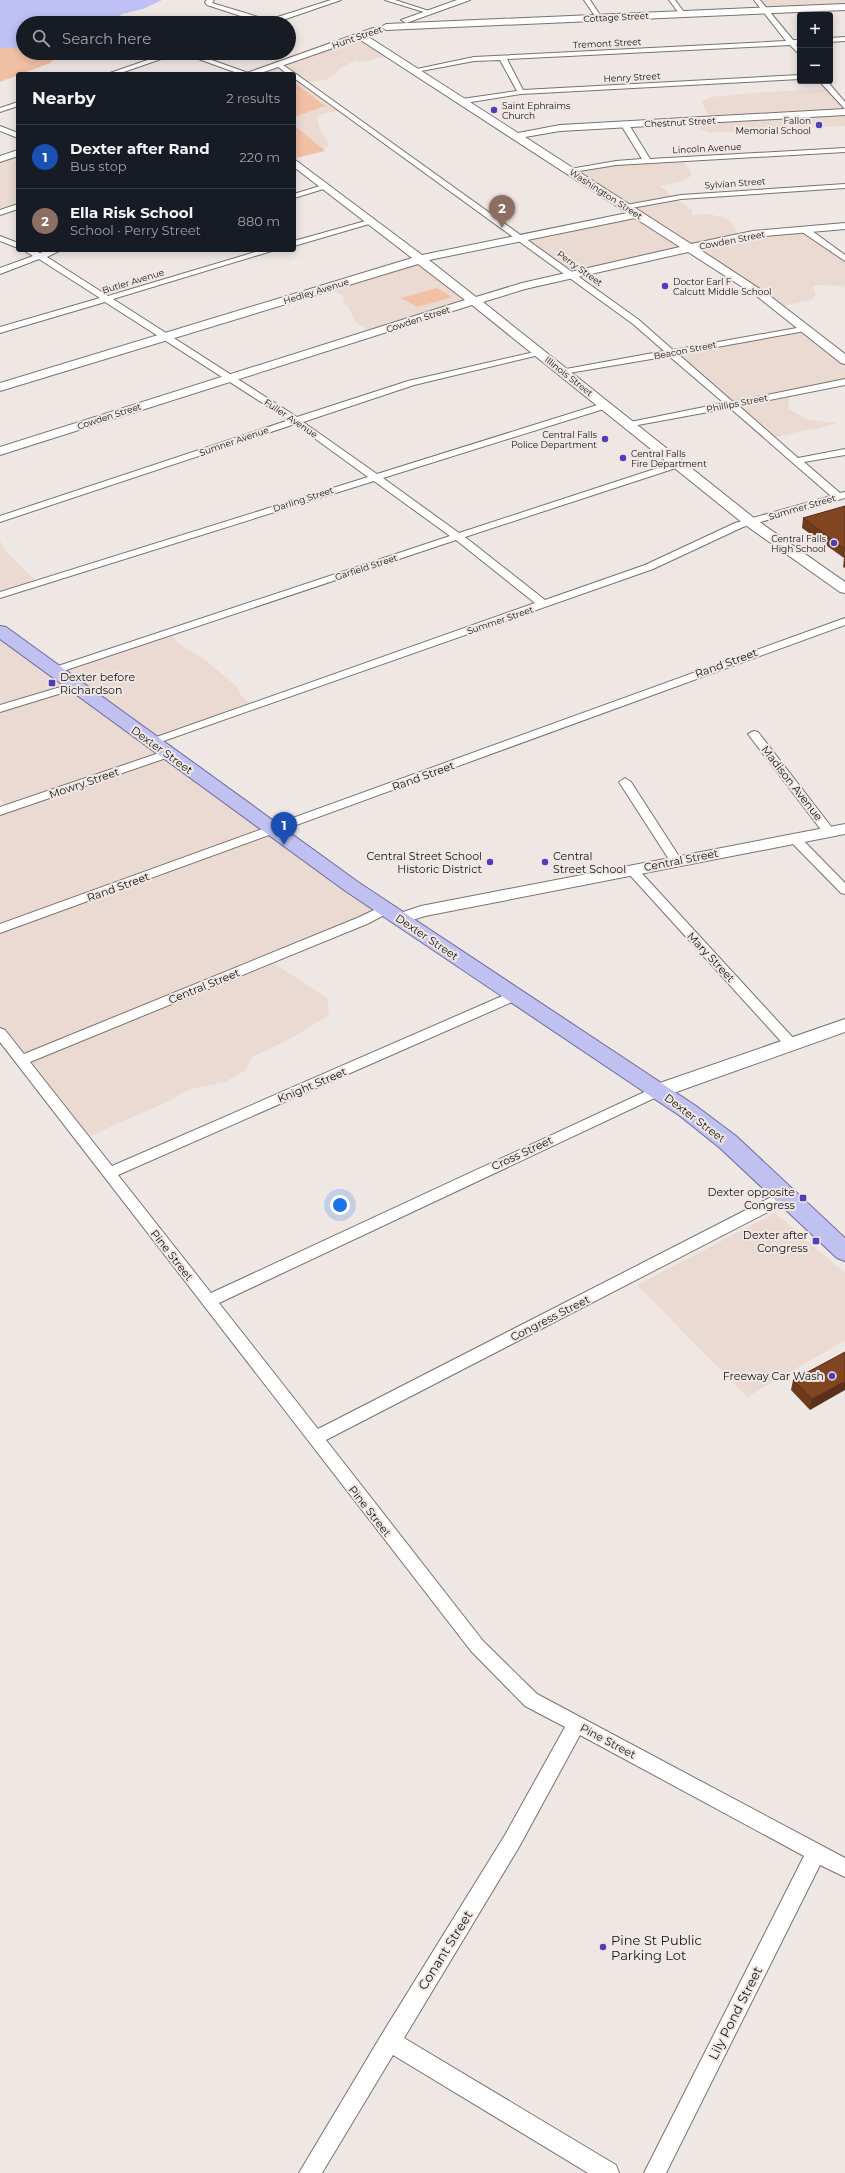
<!DOCTYPE html>
<meta charset="utf-8">
<style>
:root{--surface:#171b24;--page:#20242c;--text:#f1f3f6;--muted:#9ea1a6;--line:#363941;--accent:#a8a2d9}
body{margin:0;font-family:Montserrat,sans-serif;background:var(--page);color:var(--text)}
.controls{position:absolute;right:12px;top:12px;display:grid;overflow:hidden;border-radius:4px;box-shadow:0 2px 10px #0003}
.controls button{width:36px;height:36px;display:grid;place-items:center;padding:0;border:0;border-bottom:1px solid var(--line);background:var(--surface);color:var(--text);font:20px sans-serif}
.you{position:absolute;left:340px;top:1205px;width:14px;height:14px;margin:-10px;border:3px solid #fff;border-radius:50%;background:#1a73e8;box-shadow:0 0 0 6px #1a73e833}
.badge{display:grid;place-items:center;width:26px;height:26px;border-radius:50%;background:var(--accent);color:#fff;font-size:13px;font-weight:700}
.pin{position:absolute;translate:-50% -33px;filter:drop-shadow(0 1px 2px #0008)}
.pin::after{content:'';position:absolute;top:21px;width:14px;height:12px;background:inherit;clip-path:polygon(0 0,100% 0,50% 100%)}
.list{margin:0;padding:0;list-style:none}
h2{display:flex;justify-content:space-between;align-items:center;height:52px;margin:0;padding:0 16px;font-size:17px}
h2 small{font-size:13px;font-weight:400;color:var(--muted)}
.list li{display:grid;grid-template-columns:26px 1fr auto;gap:12px;align-items:center;box-sizing:border-box;height:64px;padding:0 16px;border-top:1px solid var(--line)}
.list b{display:block;font-size:15px;white-space:nowrap}
.list p{margin:0;font-size:13px;white-space:nowrap;color:var(--muted)}
.list em{font-size:13px;font-style:normal;color:var(--muted)}
.icon{flex:none;width:22px;height:22px;fill:none;stroke:currentColor;stroke-width:2;stroke-linecap:round;stroke-linejoin:round}
.map{position:relative;flex:none;width:845px;height:2173px;overflow:hidden}
.search{position:absolute;background:var(--surface);box-shadow:0 2px 10px #0003;left:16px;top:16px;width:280px;height:44px;display:flex;align-items:center;gap:10px;box-sizing:border-box;padding:0 14px;border-radius:22px;color:var(--muted);font-size:15px}
.panel{position:absolute;background:var(--surface);box-shadow:0 2px 10px #0003;left:16px;top:72px;width:280px;height:180px;border-radius:4px}
.map>svg:first-child{display:block}
</style>
<div class="map">
<svg width="845" height="2173" viewBox="0 0 845 2173">
<rect width="100%" height="100%" fill="#efe7e3"/>
<g fill="#eadad2">
<path d="M757,0h88v8l-77,4z"/>
<path d="M359,38l31,17 -27,7 -7,-2 -19,10 -1,4 -11,6 -20,3 35,27 -24,6 4,15 8,10 1,4 -6,5 -29,5v-81h-43z"/>
<path d="M828,89l17,19v18l-136,7 -8,-4 -5,-8 17,-1 -6,-7 -5,-11 8,-5 53,-5z"/>
<path d="M18,154v52l-18,7v-53z"/>
<path d="M683,161l8,11v4l-8,5 -23,5 6,4 5,8 6,1 15,11v5l17,-1 16,4 6,4 5,10 6,5 60,-6 43,30v25l-28,-1 -4,2 3,8 -5,5 -31,7 -89,-58 -121,25 -49,-34 117,-25 -65,-43 41,-7z"/>
<path d="M417,261l56,42 -101,29 -17,-10 -7,-16 -4,-2 -1,-8 -13,-7z"/>
<path d="M806,330l39,30v25l-56,11 -1,12 17,11 32,4 -19,6 -12,1 -34,8 -98,-83z"/>
<path d="M0,541l7,11 31,31 -38,13z"/>
<path d="M0,632l58,41 111,-37h3l9,9 23,14 32,27 5,9 14,13 -101,36 6,11 100,74 123,85 -111,48 55,36 2,17 -41,25 -36,17 -6,13 -21,12 -38,8 -14,9 -94,42 -79,-99v-228l9,-5 -9,-10z"/>
<path d="M775,1213l70,60v67l-98,57 -110,-112z"/>
</g>
<g fill="#f2c0a5">
<path d="M0,48h23v5h37l-10,10 -50,19z"/>
<path d="M294,82l31,24 -31,11z"/>
<path d="M294,125l31,26 -29,7 -2,-2z"/>
<path d="M437,288l15,9 -34,10 -17,-9z"/>
</g>
<path fill="#bfc0f6" d="M0,0h162l-19,9 -21,5 -12,9h-87v25h-23z"/>
<g fill="none" stroke-linecap="round" stroke-linejoin="round">
<g stroke="#79726e" stroke-width="2">
<g id="street">
<path d="M207,0h7l-2,3 56,17 63,-20h10l-67,23h-12l-55,-18 -2,-3z"/>
<path d="M385,0h10l37,12 -5,1z"/>
<path d="M584,0h6l12,18 -1,1h-4z"/>
<path d="M669,0h6l11,15 -1,1h-4z"/>
<path d="M754,0h6l33,40h7v4h-4l4,5v6l-10,-10 -283,14 16,31 277,-15v4l-279,15 -56,9 -4,-2 1,-2 55,-8 -17,-31 -26,1 -58,11 -4,-2 62,-13 312,-16z"/>
<path d="M845,37v4l-15,1v-4z"/>
<path d="M168,53h10l-60,21h-11z"/>
<path d="M182,53h10l59,21h-11z"/>
<path d="M276,63h4l16,11 343,246 34,30 135,-24 1,2 -4,3 -127,23 55,48 112,-23v6l-106,21 59,52 47,-9v6l-41,7 36,31 5,-1v6l-102,29 -90,42 -501,176 -4,-1 -2,-2 2,-2 387,-137 -79,-63 -399,133h-8l-2,-2 2,-2 401,-133 -76,-55 -374,117v-6l368,-115 -73,-53 -295,98v-6l289,-96 -184,-118 -105,31v-6l100,-29 -61,-39 -39,15v-6l33,-12 -10,-6h10l7,3 9,-3h12l-14,7 61,39 154,-46h13l-162,49 184,118 111,-36 135,-31v4l-129,31 -111,37 74,52 227,-71h6v4l-227,71 76,55 217,-71h6v4l-217,71 80,63 100,-35 90,-42 96,-27 -101,-88 -103,19v-4l3,-1 94,-19 -55,-47 -106,18v-4l3,-1 98,-18 -31,-27 -339,-246v-4h-7l-11,-9z"/>
<path d="M819,81h8l18,21v7z"/>
<path d="M18,102v4l-18,6v-4z"/>
<path d="M622,123h6l22,36 195,-11v4l-229,13 -49,8v-4h3l46,-8 26,-2 -21,-34z"/>
<path d="M0,126l18,7v5l-18,-7z"/>
<path d="M845,184v4l-164,11 -55,10 -4,-2 4,-2 55,-10z"/>
<path d="M323,185l7,2 -36,11v-4z"/>
<path d="M18,204v5l-18,6v-5z"/>
<path d="M369,220l7,2 -82,24v-5z"/>
<path d="M802,228h6l37,27v6l-43,-29z"/>
<path d="M0,236l18,7v5l-18,-7z"/>
<path d="M845,618v7l-845,308v-9z"/>
<path d="M74,683l6,3 -2,2 -78,24v-7z"/>
<path d="M754,731l4,1 75,97 2,3 -2,3h-8l-77,-101z"/>
<path d="M168,750l4,2 2,2 -2,2 -172,59v-8z"/>
<path d="M625,778l6,4 51,79 -2,3h-8l-2,-3 -51,-79z"/>
<path d="M794,834l4,1 47,48v11l-4,-1 -51,-52 -2,-3z"/>
<path d="M632,866l4,1 160,174 2,3 -2,3h-10l-158,-174 -2,-3z"/>
<path d="M385,905l6,4 -1,3 -23,12 -337,138 82,104 397,-173h10l2,3 -2,3 -401,176 93,118 442,-205h10l2,3 -2,3 -444,209 99,126 463,-237 5,-1 5,1 2,4 -2,4 -465,240 157,201 54,53 308,164v19l-25,-12 -154,308h-22l160,-317 -224,-121 -61,112 -115,191 212,127 3,8h-31l-195,-118 -71,118h-23l83,-139 123,-199 60,-108 -40,-21 -54,-55 -471,-609v-14l5,2 19,24 333,-136z"/>
</g>
</g>
<g stroke="#79726e" stroke-width="2">
<g id="secondary">
<path d="M457,0h13l-61,22 -3,1 -5,-3z"/>
<path d="M845,4v6l-459,20 -5,-3 5,-3z"/>
<path d="M373,28l3,1v4l-9,3 151,97 42,-8 285,-16v6l-285,16 -35,6 166,107 62,-13 92,-8v6l-92,8 -54,12 67,44 79,61v10l-4,-1 -83,-66 -70,-45 -163,37 -42,13 271,216 91,64v11l-5,-1 -96,-68 -272,-219 -472,150v-8l465,-147 -47,-36 -418,127v-8l412,-125 -118,-91v-8l128,96 205,-42 -268,-174 -101,35h-14zM635,218l45,29 -158,36 -46,14 -47,-37z"/>
<path d="M18,150v6l-18,6v-6z"/>
<path d="M845,824v10l-420,82 -25,8 -6,-1 -3,-4 3,-4 27,-9z"/>
<path d="M845,1019v13l-180,64 -7,2 -7,-2 -3,-5 3,-5z"/>
</g>
</g>
<g stroke="#6b6a9d" stroke-width="2">
<path id="primary" d="M0,626l6,1 352,255 338,224 40,30 109,102v23l-8,-3 -117,-110 -40,-32 -336,-226 -344,-251z"/>
</g>
<use href="#street" fill="#fff" fill-rule="evenodd"/>
<use href="#secondary" fill="#fff" fill-rule="evenodd"/>
<use href="#primary" fill="#c1c1f1" fill-rule="evenodd"/>
</g>
<g fill="#6e3c1d">
<path d="M845,506v62l-2,-1 1,-9 -42,-30 1,-10z"/>
<path d="M845,1352l-35,58 -19,-20 2,-10z"/>
</g>
<path fill="#5a3118" d="M845,1381v9l-35,20 2,-11z"/>
<g fill="#804622" stroke="#5a3118">
<path d="M845,506v43l-42,-31z"/>
<path d="M845,1352v29l-33,18 -19,-19z"/>
</g>
<g fill="#4f3eb5" stroke="#efe7e3" stroke-width="1.5">
<circle cx="494" cy="110" r="4"/>
<circle cx="819" cy="125" r="4"/>
<circle cx="665" cy="286" r="4"/>
<circle cx="605" cy="439" r="4"/>
<circle cx="623" cy="458" r="4"/>
<circle cx="834" cy="543" r="4"/>
<rect x="48" y="679" width="8" height="8" rx="2"/>
<circle cx="490" cy="862" r="4"/>
<circle cx="545" cy="862" r="4"/>
<rect x="799" y="1194" width="8" height="8" rx="2"/>
<rect x="812" y="1237" width="8" height="8" rx="2"/>
<circle cx="832" cy="1376" r="4"/>
<circle cx="603" cy="1947" r="4"/>
</g>
<g text-anchor="middle" dominant-baseline="central" stroke-width="4" stroke-linejoin="round" paint-order="stroke">
<g font-size="9" fill="#171413" stroke="#efe7e3">
<text transform="translate(616 17) rotate(-3)">Cottage Street</text>
<text transform="translate(357 37) rotate(-19)">Hunt Street</text>
<text transform="translate(607 43) rotate(-3)">Tremont Street</text>
<text transform="translate(632 77) rotate(-3)">Henry Street</text>
<text transform="translate(680 122) rotate(-3)">Chestnut Street</text>
<text transform="translate(707 148) rotate(-3)">Lincoln Avenue</text>
<text transform="translate(735 183) rotate(-4)">Sylvian Street</text>
<text transform="translate(606 194) rotate(33)">Washington Street</text>
<text transform="translate(732 240) rotate(-11)">Cowden Street</text>
<text transform="translate(580 268) rotate(36)">Perry Street</text>
<text transform="translate(133 281) rotate(-17)">Butler Avenue</text>
<text transform="translate(316 291) rotate(-17)">Hedley Avenue</text>
<text transform="translate(418 319) rotate(-18)">Cowden Street</text>
<text transform="translate(685 350) rotate(-11)">Beacon Street</text>
<text transform="translate(569 376) rotate(38)">Illinois Street</text>
<text transform="translate(737 403) rotate(-11)">Phillips Street</text>
<text transform="translate(109 416) rotate(-18)">Cowden Street</text>
<text transform="translate(291 418) rotate(34)">Fuller Avenue</text>
<text transform="translate(234 441) rotate(-19)">Sumner Avenue</text>
<text transform="translate(303 499) rotate(-18)">Darling Street</text>
<text transform="translate(802 507) rotate(-16)">Summer Street</text>
<text transform="translate(366 567) rotate(-18)">Garfield Street</text>
<text transform="translate(500 620) rotate(-19)">Summer Street</text>
</g>
<g font-size="9" fill="#171413" stroke="#efe7e3" text-anchor="start">
<text x="502" y="105">Saint Ephraims<tspan x="502" dy="10">Church</tspan></text>
<text x="811" y="120" text-anchor="end">Fallon<tspan x="811" dy="10">Memorial School</tspan></text>
<text x="673" y="281">Doctor Earl F<tspan x="673" dy="10">Calcutt Middle School</tspan></text>
<text x="597" y="434" text-anchor="end">Central Falls<tspan x="597" dy="10">Police Department</tspan></text>
<text x="631" y="453">Central Falls<tspan x="631" dy="10">Fire Department</tspan></text>
<text x="826" y="538" text-anchor="end">Central Falls<tspan x="826" dy="10">High School</tspan></text>
</g>
<g font-size="11" fill="#171413" stroke="#efe7e3">
<text transform="translate(726 663) rotate(-20)">Rand Street</text>
<text transform="translate(162 750) rotate(36)">Dexter Street</text>
<text transform="translate(423 776) rotate(-20)">Rand Street</text>
<text transform="translate(84 783) rotate(-19)">Mowry Street</text>
<text transform="translate(792 783) rotate(52)">Madison Avenue</text>
<text transform="translate(681 860) rotate(-11)">Central Street</text>
<text transform="translate(118 887) rotate(-20)">Rand Street</text>
<text transform="translate(427 937) rotate(34)">Dexter Street</text>
<text transform="translate(711 957) rotate(47)">Mary Street</text>
<text transform="translate(204 986) rotate(-22)">Central Street</text>
<text transform="translate(312 1085) rotate(-23)">Knight Street</text>
<text transform="translate(695 1118) rotate(37)">Dexter Street</text>
<text transform="translate(522 1153) rotate(-25)">Cross Street</text>
<text transform="translate(172 1255) rotate(52)">Pine Street</text>
<text transform="translate(550 1318) rotate(-27)">Congress Street</text>
<text transform="translate(370 1511) rotate(52)">Pine Street</text>
<text transform="translate(608 1741) rotate(28)">Pine Street</text>
</g>
<g font-size="11" fill="#171413" stroke="#efe7e3" text-anchor="end">
<text x="60" y="677" text-anchor="start">Dexter before<tspan x="60" dy="13">Richardson</tspan></text>
<text x="482" y="856">Central Street School<tspan x="482" dy="13">Historic District</tspan></text>
<text x="553" y="856" text-anchor="start">Central<tspan x="553" dy="13">Street School</tspan></text>
<text x="795" y="1192">Dexter opposite<tspan x="795" dy="13">Congress</tspan></text>
<text x="808" y="1235">Dexter after<tspan x="808" dy="13">Congress</tspan></text>
<text x="824" y="1376">Freeway Car Wash</text>
</g>
<g font-size="13" fill="#171413" stroke="#efe7e3" text-anchor="start">
<text x="611" y="1940">Pine St Public<tspan x="611" dy="15">Parking Lot</tspan></text>
</g>
<g font-size="13" fill="#171413" stroke="#efe7e3">
<text transform="translate(445 1950) rotate(-58)">Conant Street</text>
<text transform="translate(735 2013) rotate(-63)">Lily Pond Street</text>
</g>
</g>
</svg>
<div class="controls">
<button>+</button>
<button>−</button>
</div>
<div class="you"></div>
<div class="pin badge" style="left:284px;top:845px;background:#1a4fb4">1</div>
<div class="pin badge" style="left:502px;top:228px;background:#8d6e63">2</div>
<div class="search"><svg class="icon" aria-label="search" viewBox="0 0 24 24"><circle cx="10" cy="10" r="6"/><path d="M15 15l6 6"/></svg>Search here</div>
<section class="panel">
<h2>Nearby<small>2 results</small></h2>
<ul class="list">
<li><span class="badge" style="background:#1a4fb4">1</span><div><b>Dexter after Rand</b><p>Bus stop</p></div><em>220 m</em></li>
<li><span class="badge" style="background:#8d6e63">2</span><div><b>Ella Risk School</b><p>School · Perry Street</p></div><em>880 m</em></li>
</ul>
</section>
</div>
